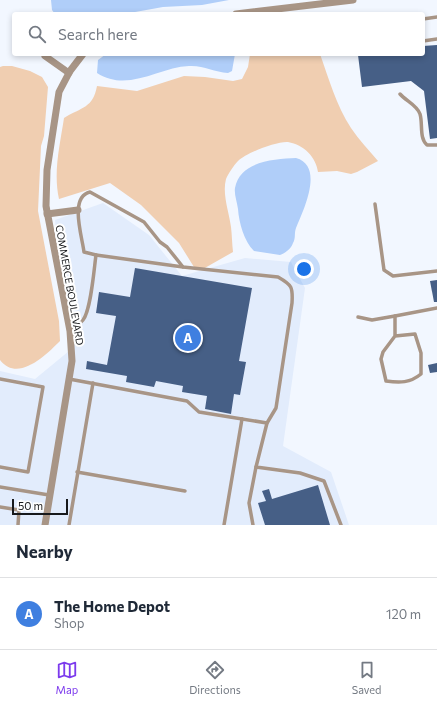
<!DOCTYPE html>
<style>
:root{--surface:#fff;--page:#f6f6f7;--text:#1f2937;--muted:#747a83;--line:#e0e1e3;--accent:#7c3aed}
body{margin:0;font-family:Commissioner,sans-serif;background:var(--page);color:var(--text)}
.scale{position:absolute;left:12px;bottom:10px;width:56px;box-sizing:border-box;padding-left:4px;border:2px solid #17191c;border-top:0;font-size:11px;line-height:14px;white-space:nowrap;color:#17191c;-webkit-text-stroke:3px #fff;paint-order:stroke}
.you{position:absolute;left:304px;top:269px;width:14px;height:14px;margin:-10px;border:3px solid #fff;border-radius:50%;background:#1a73e8;box-shadow:0 0 0 6px #1a73e833}
.badge{display:grid;place-items:center;width:26px;height:26px;border-radius:50%;background:var(--accent);color:#fff;font-size:13px;font-weight:700}
.pin{position:absolute;translate:-50% -50%;border:2px solid #fff;box-shadow:0 1px 4px #0006}
.list{margin:0;padding:0;list-style:none}
h2{display:flex;justify-content:space-between;align-items:center;height:52px;margin:0;padding:0 16px;font-size:17px}
h2 small{font-size:13px;font-weight:400;color:var(--muted)}
.list li{display:grid;grid-template-columns:26px 1fr auto;gap:12px;align-items:center;box-sizing:border-box;height:72px;padding:0 16px;border-top:1px solid var(--line)}
.list b{display:block;font-size:15px;white-space:nowrap}
.list p{margin:0;font-size:13px;white-space:nowrap;color:var(--muted)}
.list em{font-size:13px;font-style:normal;color:var(--muted)}
.icon{flex:none;width:22px;height:22px;fill:none;stroke:currentColor;stroke-width:2;stroke-linecap:round;stroke-linejoin:round}
.map{position:relative;flex:none;width:437px;height:525px;overflow:hidden}
.search{position:absolute;background:var(--surface);box-shadow:0 2px 6px #0003;left:12px;right:12px;top:12px;height:44px;display:flex;align-items:center;gap:10px;box-sizing:border-box;padding:0 14px;border-radius:4px;color:var(--muted);font-size:15px}
.sheet{height:124px;background:var(--surface)}
nav{display:flex;justify-content:space-around;align-items:center;box-sizing:border-box;height:56px;border-top:1px solid var(--line);background:var(--surface);font-size:11px;color:var(--muted)}
nav a{display:grid;justify-items:center;gap:2px}
nav .on{color:var(--accent)}
.map>svg:first-child{display:block}
</style>
<div class="map">
<svg width="437" height="525" viewBox="0 0 437 525">
<rect width="100%" height="100%" fill="#f2f7ff"/>
<path fill="#e2ecfc" d="M103,203l46,32 33,41 63,-18 46,4 14,26 -22,158 48,26 18,53h-349v-154l35,8 34,-28 -14,-131z"/>
<g fill="#f0ceb1">
<path d="M250,54h70c9,25 16,51 31,74 8,12 18,22 27,33l-21,11 -6,2 -14,-3 -19,1c-2,-15 -14,-27 -30,-30 -11,-1 -42,11 -50,19 -4,4 -10,13 -12,18 -4,15 3,33 5,48 1,8 1,17 2,25l-30,17 -9,-2 -15,-24 -38,-38 -31,-22 -51,16c-6,-27 1,-54 5,-81 18,-11 29,-10 33,-32l40,5 47,-15 21,1 28,4 9,-2 6,-12z"/>
<path d="M3,66h9l18,5 12,6 6,10 -4,49 -3,10 -3,65 21,110 1,20c-14,14 -42,42 -60,19v-293z"/>
</g>
<g fill="#b0cef9">
<path d="M51,0h178l-27,5 -39,2 -39,7h-69l-3,-4z"/>
<path d="M106,54h129l-3,17 -4,2c-14,-1 -25,-8 -39,-7 -30,1 -61,27 -92,7l1,-13z"/>
<path d="M296,158c29,8 7,53 0,70 -2,5 0,10 -3,15 -2,6 -8,10 -13,12l-26,-4c-10,-10 -15,-28 -16,-42 -1,-7 -4,-15 -3,-21 5,-27 39,-29 61,-30z"/>
</g>
<g fill="#465f86">
<path d="M437,45v93l-7,1 -6,-48 -13,-10 -49,6 -4,-32 65,-1v-8z"/>
<path d="M135,268l117,20 -13,73 7,1 -6,33 -6,-1 -3,20 -26,-5 2,-13 -25,-4 1,-6 -27,-5 -2,6 -28,-5 1,-6 -41,-7 1,-8 20,4 9,-49 -20,-3 3,-21 31,5z"/>
<path d="M437,280v22h-3l-4,-21z"/>
<path d="M437,363v9l-7,1 -2,-8z"/>
<path d="M318,485l12,40h-65l-7,-22 8,-2 -4,-10 7,-2 3,10z"/>
</g>
<g fill="none" stroke-linecap="round" stroke-linejoin="round">
<g stroke="#a89586" stroke-width="3.5">
<path d="M423,19l14,-2"/>
<path d="M423,41l14,-2"/>
<path d="M400,94c6,7 17,11 20,20 3,10 -1,24 7,31h10"/>
<path d="M375,204l9,66 9,6 44,-5"/>
<path d="M96,255l-12,-3c-2,-16 -15,-55 6,-60l54,30 16,20 7,5 16,20"/>
<path d="M358,317l14,3 23,-4"/>
<path d="M69,326c5,0 11,-2 14,-6 8,-10 11,-51 13,-65l87,12 95,10c14,8 15,10 14,26l-16,105 -9,15 -11,44 44,6 24,8 17,44"/>
<path d="M395,336l20,-2 6,19v21c-11,9 -21,9 -35,7l-5,-22 2,-7 12,-16v-20l42,-8"/>
<path d="M0,379l43,8 -15,85 -28,-5"/>
<path d="M69,379l118,22 12,11 68,11"/>
<path d="M77,472l108,19"/>
<path d="M0,487l49,8"/>
<path d="M0,507l19,3 -1,15"/>
<path d="M69,525l24,-142"/>
<path d="M224,525l18,-106"/>
<path d="M253,525l-4,-22 7,-36"/>
</g>
<g stroke="#a89586" stroke-width="7">
<path d="M236,14l117,-14"/>
<path d="M45,56l24,17"/>
<path d="M47,214l31,-4"/>
<path d="M45,525l27,-164 -2,-30 -24,-125 1,-36 12,-78 11,-21 13,-17"/>
</g>
</g>
<g text-anchor="middle" dominant-baseline="central" stroke-width="4" stroke-linejoin="round" paint-order="stroke">
<g font-size="10" fill="#17191c" stroke="#fff">
<text transform="translate(70 285) rotate(80)">COMMERCE BOULEVARD</text>
</g>
</g>
</svg>
<div class="scale">50 m</div>
<div class="you"></div>
<div class="pin badge" style="left:188px;top:338px;background:#3f7fe0">A</div>
<div class="search"><svg class="icon" aria-label="search" viewBox="0 0 24 24"><circle cx="10" cy="10" r="6"/><path d="M15 15l6 6"/></svg>Search here</div>
</div>
<section class="sheet">
<h2>Nearby<small></small></h2>
<ul class="list">
<li><span class="badge" style="background:#3f7fe0">A</span><div><b>The Home Depot</b><p>Shop</p></div><em>120 m</em></li>
</ul>
</section>
<nav>
<a class="on"><svg class="icon" aria-label="map" viewBox="0 0 24 24"><path d="M3 6l6-2 6 2 6-2v14l-6 2-6-2-6 2zM9 4v14M15 6v14"/></svg>Map</a>
<a><svg class="icon" aria-label="directions" viewBox="0 0 24 24"><path d="M12 3l9 9-9 9-9-9zM9 14v-3h6M13 9l2 2-2 2"/></svg>Directions</a>
<a><svg class="icon" aria-label="saved" viewBox="0 0 24 24"><path d="M7 4h10v16l-5-4-5 4z"/></svg>Saved</a>
</nav>
